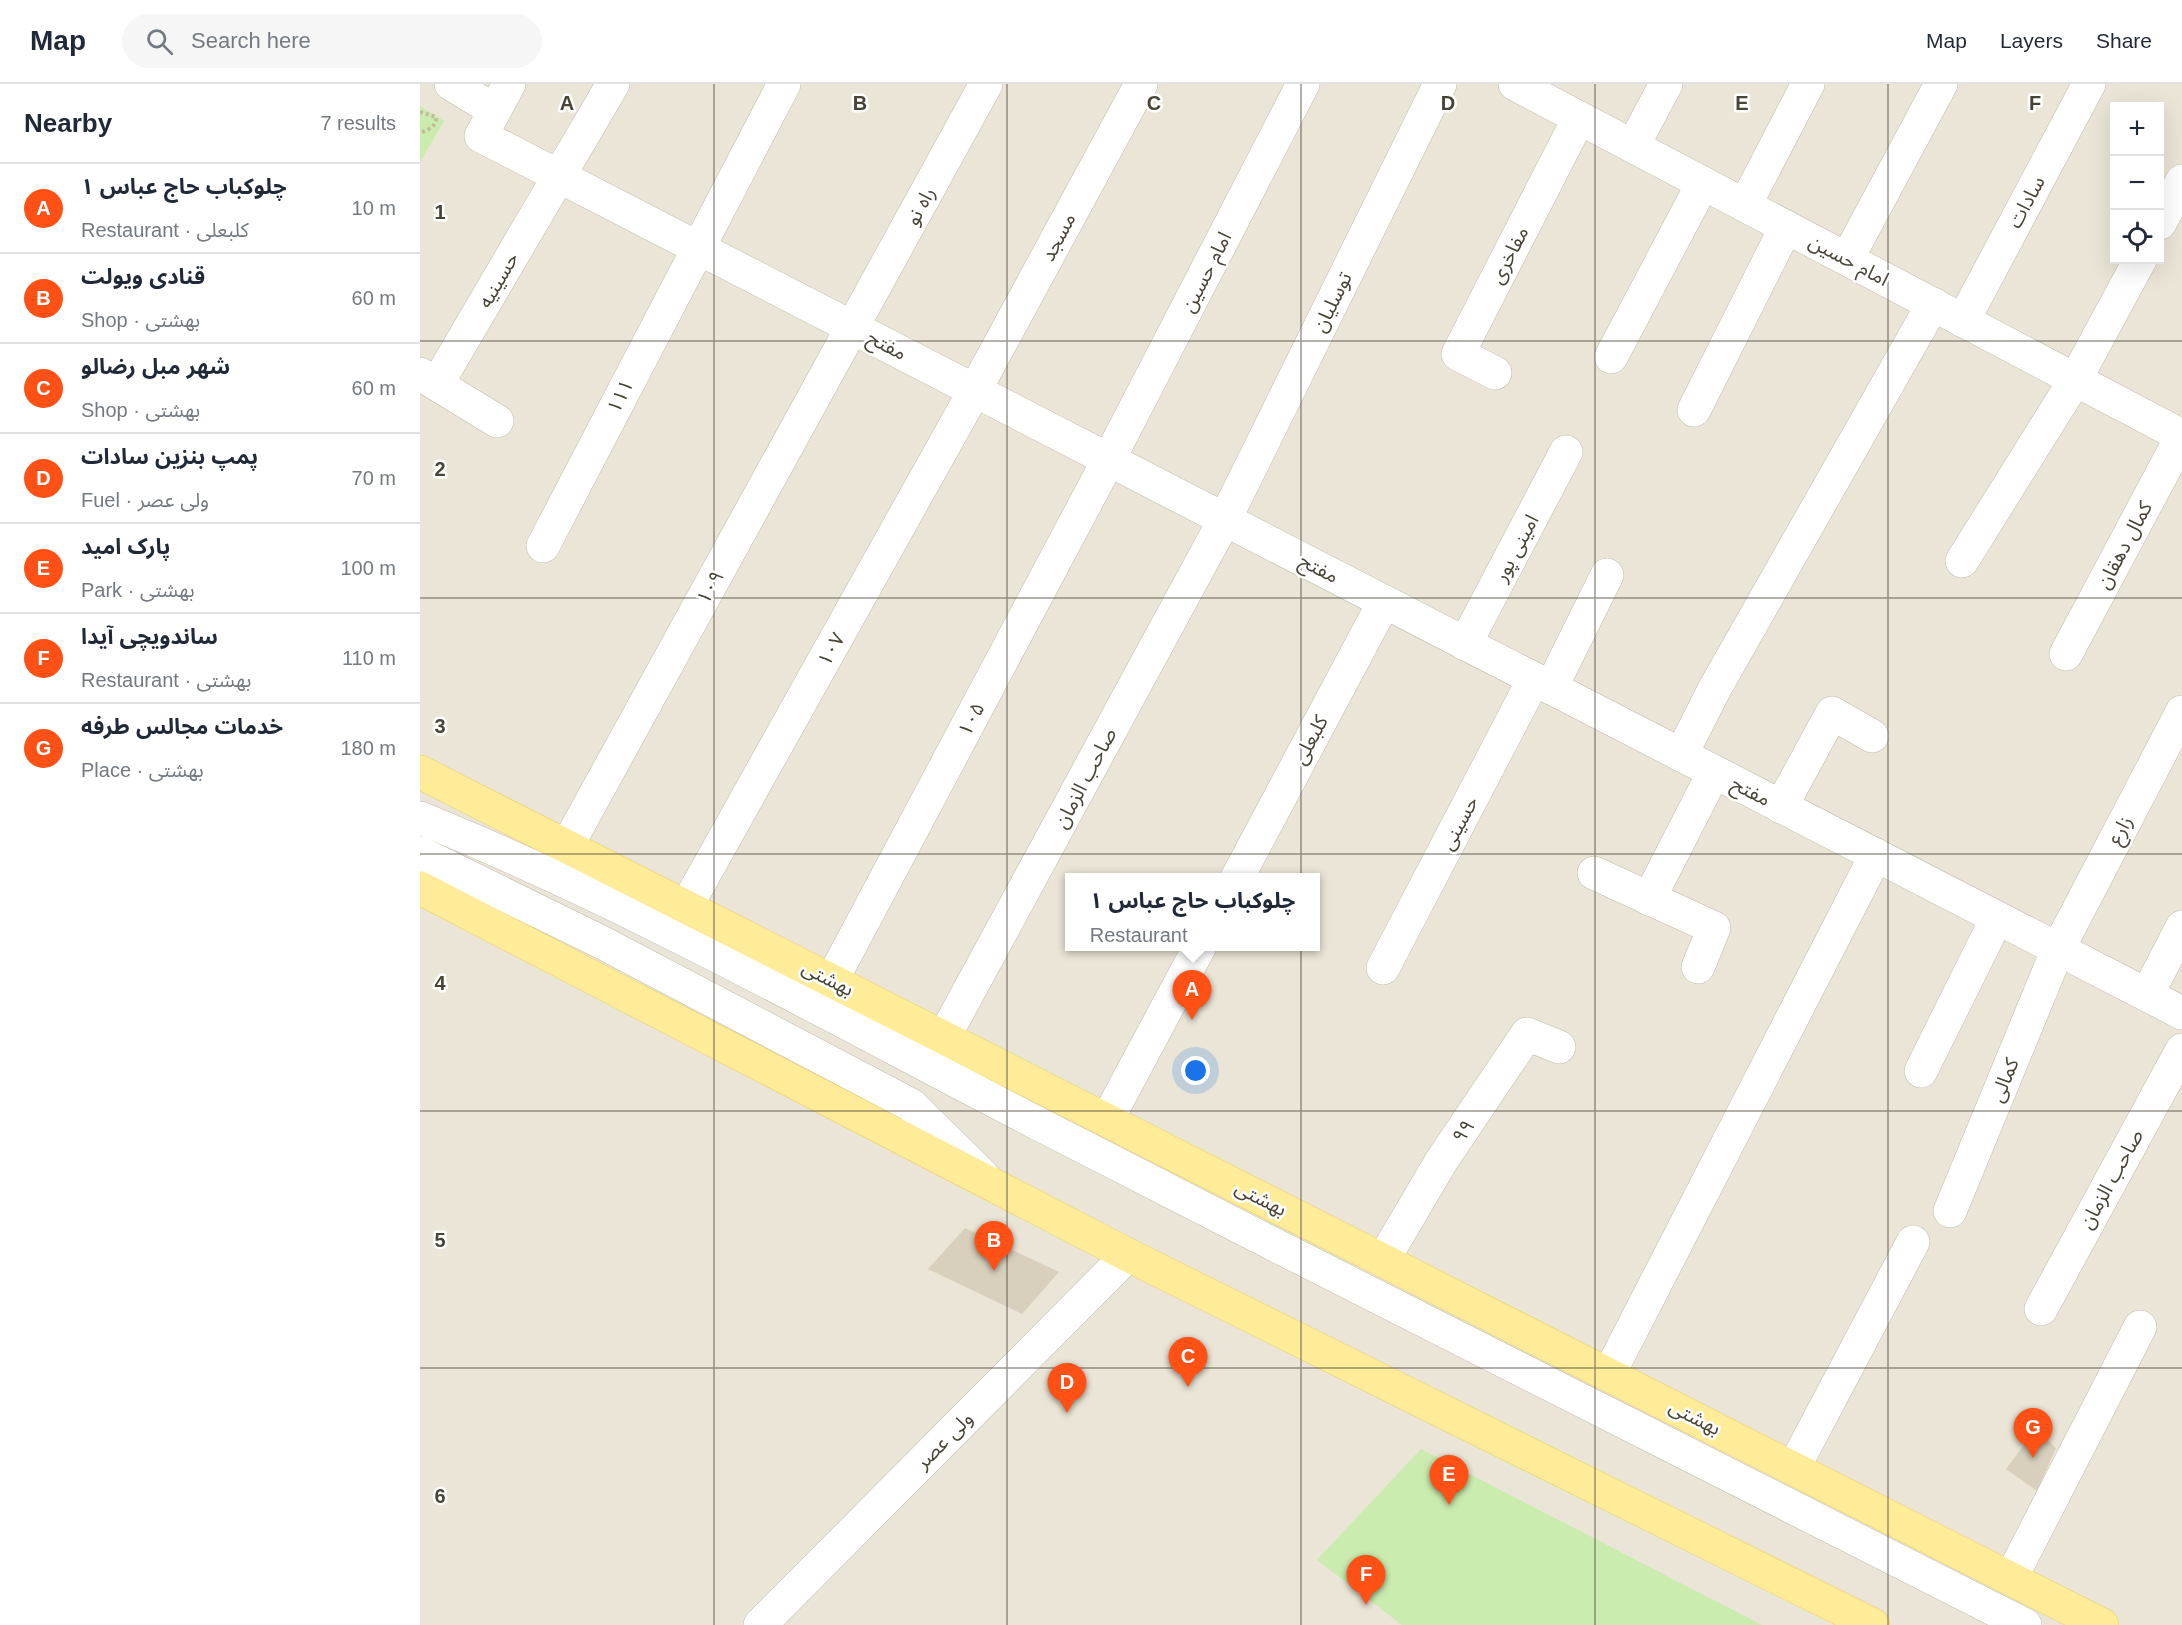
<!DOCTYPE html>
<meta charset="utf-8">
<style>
:root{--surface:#fff;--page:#f6f6f7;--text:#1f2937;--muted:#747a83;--line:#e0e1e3;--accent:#ff5116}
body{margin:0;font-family:Helvetica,"Noto Sans Arabic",sans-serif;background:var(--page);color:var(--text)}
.controls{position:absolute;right:18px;top:18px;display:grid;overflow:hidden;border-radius:0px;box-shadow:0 6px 24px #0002}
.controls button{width:54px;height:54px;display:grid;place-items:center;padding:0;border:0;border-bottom:2px solid var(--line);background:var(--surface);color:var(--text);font:30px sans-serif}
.you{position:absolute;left:776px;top:987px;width:21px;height:21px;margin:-15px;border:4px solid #fff;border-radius:50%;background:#1a73e8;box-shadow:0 0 0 9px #1a73e833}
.badge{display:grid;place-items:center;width:39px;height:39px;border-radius:50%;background:var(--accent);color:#fff;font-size:20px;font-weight:700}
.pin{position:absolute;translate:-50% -50px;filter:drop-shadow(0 2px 3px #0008)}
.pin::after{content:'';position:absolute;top:32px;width:21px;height:18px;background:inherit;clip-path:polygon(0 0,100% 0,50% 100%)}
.popup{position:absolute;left:645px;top:789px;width:255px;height:78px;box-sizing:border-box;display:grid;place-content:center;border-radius:0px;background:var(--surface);filter:drop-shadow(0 2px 4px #0005);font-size:20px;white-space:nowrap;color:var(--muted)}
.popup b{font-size:22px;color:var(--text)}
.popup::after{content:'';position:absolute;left:50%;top:100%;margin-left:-12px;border:12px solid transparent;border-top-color:var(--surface)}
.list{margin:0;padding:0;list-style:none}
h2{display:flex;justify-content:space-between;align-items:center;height:78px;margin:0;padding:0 24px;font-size:26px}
h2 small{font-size:20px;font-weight:400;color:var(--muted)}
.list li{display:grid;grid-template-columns:39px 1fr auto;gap:18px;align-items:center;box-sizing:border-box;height:90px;padding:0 24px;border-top:2px solid var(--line)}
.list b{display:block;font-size:22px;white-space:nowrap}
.list p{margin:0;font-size:20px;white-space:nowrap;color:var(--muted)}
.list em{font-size:20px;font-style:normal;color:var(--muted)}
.icon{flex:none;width:33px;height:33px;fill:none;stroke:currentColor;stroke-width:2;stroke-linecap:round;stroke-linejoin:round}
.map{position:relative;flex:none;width:1762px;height:1541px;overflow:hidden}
header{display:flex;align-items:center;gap:36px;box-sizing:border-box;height:84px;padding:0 30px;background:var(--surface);border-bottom:2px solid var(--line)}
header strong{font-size:28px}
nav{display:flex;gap:33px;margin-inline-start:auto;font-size:21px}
.search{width:420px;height:54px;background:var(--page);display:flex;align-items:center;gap:15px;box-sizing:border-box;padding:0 21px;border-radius:33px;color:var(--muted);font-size:22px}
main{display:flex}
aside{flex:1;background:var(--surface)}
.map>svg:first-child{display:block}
</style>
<header>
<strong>Map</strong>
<div class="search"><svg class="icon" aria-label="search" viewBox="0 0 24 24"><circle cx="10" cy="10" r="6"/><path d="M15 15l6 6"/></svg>Search here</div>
<nav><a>Map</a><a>Layers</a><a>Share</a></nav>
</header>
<main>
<aside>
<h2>Nearby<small>7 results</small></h2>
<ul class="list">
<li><span class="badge">A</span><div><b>چلوکباب حاج عباس ۱</b><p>Restaurant · کلبعلی</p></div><em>10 m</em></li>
<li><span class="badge">B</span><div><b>قنادی ویولت</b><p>Shop · بهشتی</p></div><em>60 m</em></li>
<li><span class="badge">C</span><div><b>شهر مبل رضالو</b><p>Shop · بهشتی</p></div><em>60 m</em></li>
<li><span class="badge">D</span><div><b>پمپ بنزین سادات</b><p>Fuel · ولی عصر</p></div><em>70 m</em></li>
<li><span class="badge">E</span><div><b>پارک امید</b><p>Park · بهشتی</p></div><em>100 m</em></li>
<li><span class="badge">F</span><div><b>ساندویچی آیدا</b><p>Restaurant · بهشتی</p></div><em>110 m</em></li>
<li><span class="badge">G</span><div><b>خدمات مجالس طرفه</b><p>Place · بهشتی</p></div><em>180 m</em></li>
</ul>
</aside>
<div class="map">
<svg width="1762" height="1541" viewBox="0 0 1762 1541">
<rect width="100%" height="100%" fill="#f5f3e8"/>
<path fill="#eae5d6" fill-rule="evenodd" d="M0,0h1762v1541h-1762zM1694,22h46v154h-46zM649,794h246v68h-246z"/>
<g fill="#caecae">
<path d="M0,22l24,15 -24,41z"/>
<path d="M1001,1365l341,176h-360l-85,-65z"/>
</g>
<g fill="#d8d0bd">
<path d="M545,1144l94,44 -37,42 -94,-45z"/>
<path d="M1616,1345l20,19 -19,43 -31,-22z"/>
</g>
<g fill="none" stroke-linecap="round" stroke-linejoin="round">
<g stroke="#c2bcaa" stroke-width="34">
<g id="minor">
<path d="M31,0l43,26"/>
<path d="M89,0l-28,52 1701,877"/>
<path d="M1095,0l667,352"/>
<path d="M1213,62l33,-62"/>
<path d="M1325,121l63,-121"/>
<path d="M1740,139l22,-42"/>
<path d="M1427,175l94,-175"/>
<path d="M1543,237l126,-237"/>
<path d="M1191,273l92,-174"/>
<path d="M1075,289l-37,-19 121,-236"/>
<path d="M0,290l77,47"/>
<path d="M17,300l176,-300"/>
<path d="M1274,326l92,-183"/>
<path d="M123,462l241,-462"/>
<path d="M1542,477l113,-181 65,-120"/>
<path d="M1045,560l101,-192"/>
<path d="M1646,570l116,-218"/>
<path d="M1131,604l56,-113"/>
<path d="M1261,671l34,-67 218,-384"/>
<path d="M1361,723l51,-94 40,23"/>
<path d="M0,734c212,86 412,199 615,304 329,170 661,335 990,503"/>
<path d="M147,762l419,-762"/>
<path d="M0,769l183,90 308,162 71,70"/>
<path d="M1174,789l120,55 -16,39"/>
<path d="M817,794l147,-276"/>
<path d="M1229,815l65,-127"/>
<path d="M266,823l289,-517 166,-306"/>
<path d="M963,884l151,-289"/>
<path d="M412,896l277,-521 194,-375"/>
<path d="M1727,911l35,-68"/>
<path d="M524,953l281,-518 215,-435"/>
<path d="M1501,987l76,-153"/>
<path d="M687,1036l93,-174"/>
<path d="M1530,1127l108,-262 124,-237"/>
<path d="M963,1176l59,-100 85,-126 32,13"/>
<path d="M1621,1225l141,-259"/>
<path d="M1189,1290l267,-519"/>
<path d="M1374,1383l119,-225"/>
<path d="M1591,1494l129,-251"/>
<path d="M340,1541l368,-370"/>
</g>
</g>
<g stroke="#ecd05f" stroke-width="34">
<g id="major">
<path d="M0,688l1682,853"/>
<path d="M0,804l708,367 745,370"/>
</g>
</g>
<path stroke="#c4ba9a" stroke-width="4" stroke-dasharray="3 3" stroke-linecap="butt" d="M0,28l16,5c1,10 -9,13 -16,16"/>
<use href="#minor" stroke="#fff" stroke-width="33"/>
<use href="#major" stroke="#ffec98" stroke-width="33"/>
</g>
<path fill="none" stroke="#494436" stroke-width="1.5" stroke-opacity="0.55" d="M294,0v1541M587,0v1541M881,0v1541M1175,0v1541M1468,0v1541M0,257h1762M0,514h1762M0,770h1762M0,1027h1762M0,1284h1762"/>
<g text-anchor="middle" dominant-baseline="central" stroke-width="5" stroke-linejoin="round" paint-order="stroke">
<g font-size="20" fill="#494436" stroke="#fff">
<text transform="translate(1606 118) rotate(-62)">سادات</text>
<text transform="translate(500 122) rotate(-61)">راه نو</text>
<text transform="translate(638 153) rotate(-62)">مسجد</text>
<text transform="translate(1089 171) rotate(-63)">مفاخری</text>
<text transform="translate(1429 176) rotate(28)">امام حسین</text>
<text transform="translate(786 188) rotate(-63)">امام حسین</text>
<text transform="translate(78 196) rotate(-60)">حسینیه</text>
<text transform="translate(912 218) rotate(-64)">توسلیان</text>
<text transform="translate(467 261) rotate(27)">مفتح</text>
<text transform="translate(200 312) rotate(-63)">۱۱۱</text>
<text transform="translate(1704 461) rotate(-62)">کمال دهقان</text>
<text transform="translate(1096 464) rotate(-62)">امینی پور</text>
<text transform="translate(899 484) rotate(27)">مفتح</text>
<text transform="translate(290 503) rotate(-61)">۱۰۹</text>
<text transform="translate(411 565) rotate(-61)">۱۰۷</text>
<text transform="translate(551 635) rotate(-62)">۱۰۵</text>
<text transform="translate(890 656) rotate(-62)">کلبعلی</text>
<text transform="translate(665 694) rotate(-62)">صاحب الزمان</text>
<text transform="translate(1331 707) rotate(27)">مفتح</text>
<text transform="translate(1039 739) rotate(-62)">حسینی</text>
<text transform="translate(1700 746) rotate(-62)">زارع</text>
<text transform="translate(408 894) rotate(27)">بهشتی</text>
<text transform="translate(1584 996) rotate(-68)">کمالی</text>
<text transform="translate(1043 1047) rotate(-55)">۹۹</text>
<text transform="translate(1691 1095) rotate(-61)">صاحب الزمان</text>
<text transform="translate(841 1114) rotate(27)">بهشتی</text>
<text transform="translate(1275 1333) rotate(27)">بهشتی</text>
<text transform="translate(524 1356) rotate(-45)">ولی عصر</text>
</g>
</g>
<g font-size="20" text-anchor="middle" font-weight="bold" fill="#494436" stroke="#fff" stroke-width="5" stroke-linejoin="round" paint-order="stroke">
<text x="147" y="26">A</text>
<text x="440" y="26">B</text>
<text x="734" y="26">C</text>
<text x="1028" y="26">D</text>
<text x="1322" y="26">E</text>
<text x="1615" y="26">F</text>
<text x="20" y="135">1</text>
<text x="20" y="392">2</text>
<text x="20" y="649">3</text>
<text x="20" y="906">4</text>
<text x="20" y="1163">5</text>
<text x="20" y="1419">6</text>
</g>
</svg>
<div class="controls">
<button>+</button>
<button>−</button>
<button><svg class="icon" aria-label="locate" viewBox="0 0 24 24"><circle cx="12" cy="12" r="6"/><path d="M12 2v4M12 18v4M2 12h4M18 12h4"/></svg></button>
</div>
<div class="you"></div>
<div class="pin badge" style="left:772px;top:936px">A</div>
<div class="popup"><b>چلوکباب حاج عباس ۱</b>Restaurant</div>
<div class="pin badge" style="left:574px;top:1187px">B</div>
<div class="pin badge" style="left:768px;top:1303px">C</div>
<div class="pin badge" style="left:647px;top:1329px">D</div>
<div class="pin badge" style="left:1029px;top:1421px">E</div>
<div class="pin badge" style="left:946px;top:1521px">F</div>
<div class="pin badge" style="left:1613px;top:1374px">G</div>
</div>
</main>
